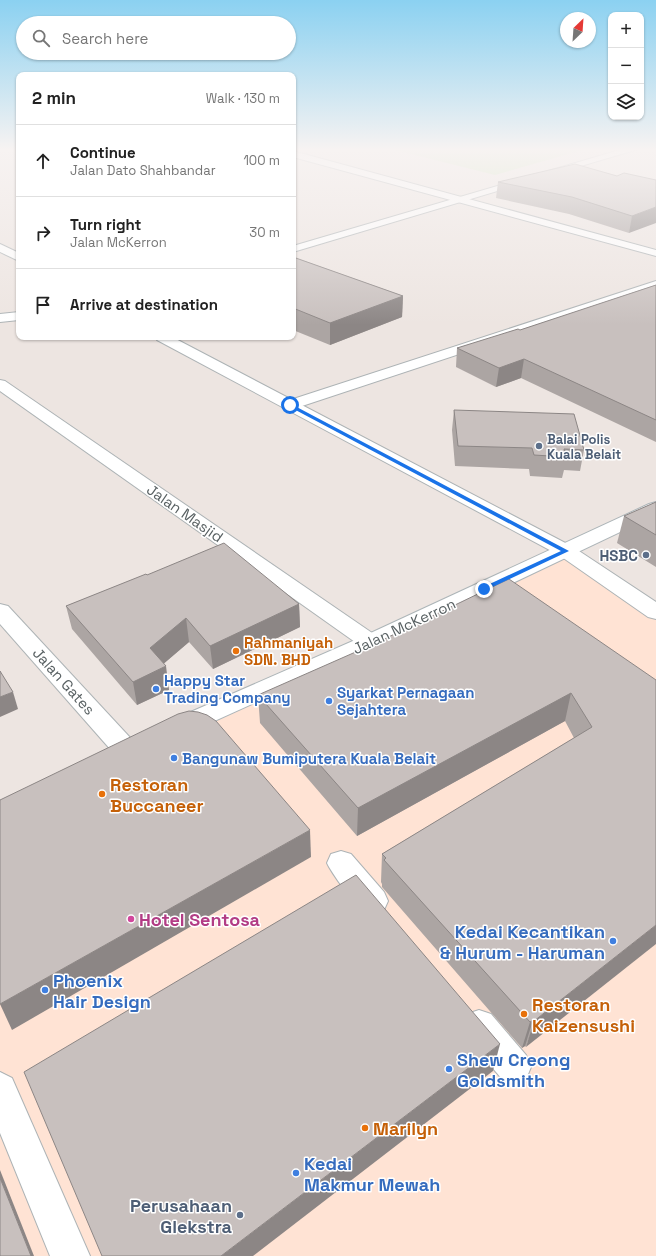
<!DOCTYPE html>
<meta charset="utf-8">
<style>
:root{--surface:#fff;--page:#f6f6f6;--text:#222;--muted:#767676;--line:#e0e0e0}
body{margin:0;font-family:"Space Grotesk",sans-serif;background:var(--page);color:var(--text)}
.controls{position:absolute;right:12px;top:12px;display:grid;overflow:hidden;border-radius:8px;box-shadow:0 1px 3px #0004}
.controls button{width:36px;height:36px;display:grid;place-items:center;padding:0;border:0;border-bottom:1px solid var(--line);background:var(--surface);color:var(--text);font:20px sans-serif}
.compass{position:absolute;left:560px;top:12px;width:36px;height:36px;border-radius:50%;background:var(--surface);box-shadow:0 1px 3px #0004;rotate:25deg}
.stop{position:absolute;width:12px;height:12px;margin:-9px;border:3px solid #1a73e8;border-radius:50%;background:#fff}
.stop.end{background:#1a73e8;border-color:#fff;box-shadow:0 1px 4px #0008}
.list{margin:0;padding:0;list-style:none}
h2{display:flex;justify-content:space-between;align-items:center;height:52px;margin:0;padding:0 16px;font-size:17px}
h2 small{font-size:13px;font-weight:400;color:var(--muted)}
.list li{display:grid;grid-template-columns:26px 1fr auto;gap:12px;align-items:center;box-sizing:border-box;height:72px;padding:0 16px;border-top:1px solid var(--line)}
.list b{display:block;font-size:15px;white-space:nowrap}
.list p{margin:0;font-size:13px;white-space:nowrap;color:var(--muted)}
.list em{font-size:13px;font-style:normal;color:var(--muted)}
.icon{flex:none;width:22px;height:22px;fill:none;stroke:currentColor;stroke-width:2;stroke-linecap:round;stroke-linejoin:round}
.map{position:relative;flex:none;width:656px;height:1256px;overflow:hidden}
.search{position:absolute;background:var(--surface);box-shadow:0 1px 3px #0004;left:16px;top:16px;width:280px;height:44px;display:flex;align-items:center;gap:10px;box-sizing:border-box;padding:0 14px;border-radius:22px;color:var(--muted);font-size:15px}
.panel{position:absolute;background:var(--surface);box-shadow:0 1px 3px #0004;left:16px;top:72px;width:280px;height:268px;border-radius:8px}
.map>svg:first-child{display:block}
</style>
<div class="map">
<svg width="656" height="1256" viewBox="0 0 656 1256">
<rect width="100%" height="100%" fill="#ede5e1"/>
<path fill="#ffe3d4" d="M566,551l90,59v646h-656v-440z"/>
<path fill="#cde7bb" d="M391,149h195l-91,26z"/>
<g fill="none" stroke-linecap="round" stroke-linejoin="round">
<g stroke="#adb3b5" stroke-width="2">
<g id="pedestrian">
<path d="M341,851l10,3 33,38 4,9 -4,9c-8,3 -14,5 -21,0 -8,-4 -32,-38 -36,-47l4,-9z"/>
<path d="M479,1010l12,4 35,41 5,12 -5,12 -12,5 -12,-5 -35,-41 -5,-12 5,-12z"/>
<path d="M0,1072l12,6 78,178h-40l-50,-123z"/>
</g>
</g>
<g stroke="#adb3b5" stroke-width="2">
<g id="minor">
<path d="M293,151l363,99v6l-363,-99z"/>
<path d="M0,244l19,9v8l-19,-9z"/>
<path d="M656,281v8l-360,119 -6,2 -6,-2 -2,-3 2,-3z"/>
<path d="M0,380l5,1 373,256 3,5 -3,5 -8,2 -8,-2 -362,-256z"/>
<path d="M0,604l8,2 128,138 4,7 -4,7 -9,3 -9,-3 -118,-134z"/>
</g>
</g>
<g stroke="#adb3b5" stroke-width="2">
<g id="tertiary">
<path d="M623,149h15l-345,103v-6z"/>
<path d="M19,312v8l-19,2v-8z"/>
<path d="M155,337h17l401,210 83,55v17l-8,-2 -89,-62 -402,-215z"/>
</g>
</g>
<g stroke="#adb5b8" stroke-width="2">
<path id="secondary" d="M656,502v13l-278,132 -190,86 -9,3 -9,-3 -3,-6 3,-6 192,-84 287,-133z"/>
</g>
<use href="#pedestrian" fill="#fff" fill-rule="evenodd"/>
<use href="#minor" fill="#fff" fill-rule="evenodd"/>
<use href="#tertiary" fill="#fff" fill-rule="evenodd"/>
<use href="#secondary" fill="#fff" fill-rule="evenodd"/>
</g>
<g fill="#aca5a3">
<path d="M617,176l39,4 -27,53 -60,-19 -73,-16 2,-16z"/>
<path d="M293,257l110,39 -1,21 -72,28 -37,-15z"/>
<path d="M656,285v157l-135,-64 -25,9 -40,-20 1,-19 63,-18z"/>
<path d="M454,410l130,40 -4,21 -16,-1 -2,8 -32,-2 -1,-7 -74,-3 -3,-36z"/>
<path d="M656,502v65l-39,-24 7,-27z"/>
<path d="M147,575l152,29 1,23 -87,42 -24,-27 -26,22 6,26 -32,15 -65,-76 -6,-23z"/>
<path d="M656,680l-130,367 -1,-1 -3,2 -140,-161v-3l-1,-2 1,-28 192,-116 -9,-17 -208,115 -97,-113 -2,-28z"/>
</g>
<g fill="#8c8685">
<path d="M656,207v16l-27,10 3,-17z"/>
<path d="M403,296l-1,21 -72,28v-22z"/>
<path d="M524,359l-3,19 -25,9 3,-19z"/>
<path d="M299,604l1,23 -87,42 -3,-23z"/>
<path d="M186,618l3,24 -35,30 -4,-24z"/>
<path d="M166,666l3,24 -32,15 -4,-23z"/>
<path d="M13,692l5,17 -18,8v-20z"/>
<path d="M571,693l-6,28 -208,115 1,-28z"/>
<path d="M310,830l1,27 -299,173 -12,-26z"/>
<path d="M656,925v19l-130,103 8,-26z"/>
<path d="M533,1020l-8,26 -3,2 8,-26z"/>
<path d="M500,1044l-7,27 -240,185h-32z"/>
<path d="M0,1170l34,86h-3l-31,-78z"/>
</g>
<g fill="#c8c0be" stroke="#8c8685">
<path d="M575,164l42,12 7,-3 32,7v27l-24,9 -60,-19 -74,-15z"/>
<path d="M293,257l110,39 -73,27 -37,-15z"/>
<path d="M656,285v135l-132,-61 -25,9 -42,-20 61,-19 2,1z"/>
<path d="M454,410l120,4 10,36 -20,-1 2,8 -32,-2 -2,-7 -74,-2z"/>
<path d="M656,502v33l-32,-19z"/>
<path d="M224,543l75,61 -89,42 -24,-28 -36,30 16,18 -33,16 -67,-76 80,-32 1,1z"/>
<path d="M509,579l147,101v245l-122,96 -1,-1 -3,2 -146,-162 2,-2 -4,-4 210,-127 -21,-34 -213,115 -100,-113 118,-52z"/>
<path d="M0,671l13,21 -13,5z"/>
<path d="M189,711l9,1 9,3 9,6 94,109 -310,174v-204l178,-86z"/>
<path d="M356,875l144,169 -279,212h-119l-78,-184z"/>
<path d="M0,1178l31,78h-31z"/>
</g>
<linearGradient id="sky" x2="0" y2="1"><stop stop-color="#8bd1f1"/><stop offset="0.46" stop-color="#f7f3f2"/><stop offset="1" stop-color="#f7f3f2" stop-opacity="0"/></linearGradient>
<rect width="656" height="325" fill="url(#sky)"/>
<path fill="#1a73e8" d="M288,404h3l278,147 -83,39h-5v-2l80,-37 -273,-145z"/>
<g fill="#5c6f8a" stroke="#fff" stroke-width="1.5">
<circle cx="539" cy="446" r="4"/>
<circle cx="646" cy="555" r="4"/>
<circle cx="240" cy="1215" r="4"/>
</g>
<g fill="#e8710a" stroke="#fff" stroke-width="1.5">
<circle cx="236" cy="651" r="4"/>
<circle cx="102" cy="794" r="4"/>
<circle cx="524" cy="1014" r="4"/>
<circle cx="365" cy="1128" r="4"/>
</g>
<g fill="#3f7fe0" stroke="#fff" stroke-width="1.5">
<circle cx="156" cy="689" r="4"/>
<circle cx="329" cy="701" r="4"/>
<circle cx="174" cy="758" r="4"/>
<circle cx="613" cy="941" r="4"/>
<circle cx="45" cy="990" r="4"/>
<circle cx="449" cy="1069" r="4"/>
<circle cx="296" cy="1173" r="4"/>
</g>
<circle fill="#d1479c" stroke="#fff" stroke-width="1.5" cx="131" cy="919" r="4"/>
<g text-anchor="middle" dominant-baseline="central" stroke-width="3" stroke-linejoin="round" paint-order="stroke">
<g font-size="13" font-weight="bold" fill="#4e5e75" stroke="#fff" text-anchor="start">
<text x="547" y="439">Balai Polis<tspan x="547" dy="15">Kuala Belait</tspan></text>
</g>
<g font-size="15" fill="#596163" stroke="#fff">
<text transform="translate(185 513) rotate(35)">Jalan Masjid</text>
<text transform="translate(404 626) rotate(-25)">Jalan McKerron</text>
<text transform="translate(64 681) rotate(48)">Jalan Gates</text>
</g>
<g font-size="15" font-weight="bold" fill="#4e5e75" stroke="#fff" text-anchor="end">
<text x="638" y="555">HSBC</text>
</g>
<g font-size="15" font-weight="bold" fill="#c56008" stroke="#fff" text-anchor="start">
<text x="244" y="642">Rahmaniyah<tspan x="244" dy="17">SDN. BHD</tspan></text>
</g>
<g font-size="15" font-weight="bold" fill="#366cbe" stroke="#fff" text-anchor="start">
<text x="164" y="680">Happy Star<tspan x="164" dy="17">Trading Company</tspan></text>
<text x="337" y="692">Syarkat Pernagaan<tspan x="337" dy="17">Sejahtera</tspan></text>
<text x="182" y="758">Bangunaw Bumiputera Kuala Belait</text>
</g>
<g font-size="18" font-weight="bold" fill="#c56008" stroke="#fff" text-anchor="start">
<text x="110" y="784">Restoran<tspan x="110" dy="21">Buccaneer</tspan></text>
<text x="532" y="1004">Restoran<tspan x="532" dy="21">Kaizensushi</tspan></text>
<text x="373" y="1128">Marilyn</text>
</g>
<g font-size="18" font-weight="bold" fill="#b23c85" stroke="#fff" text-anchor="start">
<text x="139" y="919">Hotel Sentosa</text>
</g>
<g font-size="18" font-weight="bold" fill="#366cbe" stroke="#fff" text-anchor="start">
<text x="605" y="931" text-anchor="end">Kedai Kecantikan<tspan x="605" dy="21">&amp; Hurum - Haruman</tspan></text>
<text x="53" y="980">Phoenix<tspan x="53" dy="21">Hair Design</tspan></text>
<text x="457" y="1059">Shew Creong<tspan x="457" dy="21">Goldsmith</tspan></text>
<text x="304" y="1163">Kedai<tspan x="304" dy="21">Makmur Mewah</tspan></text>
</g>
<g font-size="18" font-weight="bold" fill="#4e5e75" stroke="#fff" text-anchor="end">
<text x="232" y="1205">Perusahaan<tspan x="232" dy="21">Glekstra</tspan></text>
</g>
</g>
</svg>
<div class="controls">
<button>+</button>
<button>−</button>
<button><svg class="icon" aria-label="layers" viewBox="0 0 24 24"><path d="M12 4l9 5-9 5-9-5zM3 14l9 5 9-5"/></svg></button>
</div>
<svg class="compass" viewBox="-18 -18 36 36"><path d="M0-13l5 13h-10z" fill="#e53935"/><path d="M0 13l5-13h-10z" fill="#767676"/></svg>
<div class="stop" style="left:290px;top:405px"></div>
<div class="stop end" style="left:484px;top:589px"></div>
<div class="search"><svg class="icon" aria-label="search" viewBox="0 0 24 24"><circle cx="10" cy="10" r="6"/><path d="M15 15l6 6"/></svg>Search here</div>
<section class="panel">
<h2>2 min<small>Walk · 130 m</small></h2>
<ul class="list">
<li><svg class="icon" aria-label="ahead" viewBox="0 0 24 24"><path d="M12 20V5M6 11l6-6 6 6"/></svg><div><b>Continue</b><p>Jalan Dato Shahbandar</p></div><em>100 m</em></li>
<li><svg class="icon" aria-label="right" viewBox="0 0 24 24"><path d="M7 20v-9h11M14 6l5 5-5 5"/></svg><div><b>Turn right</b><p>Jalan McKerron</p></div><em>30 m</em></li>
<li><svg class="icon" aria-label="arrive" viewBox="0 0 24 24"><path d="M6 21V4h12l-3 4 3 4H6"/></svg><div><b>Arrive at destination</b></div></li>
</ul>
</section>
</div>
